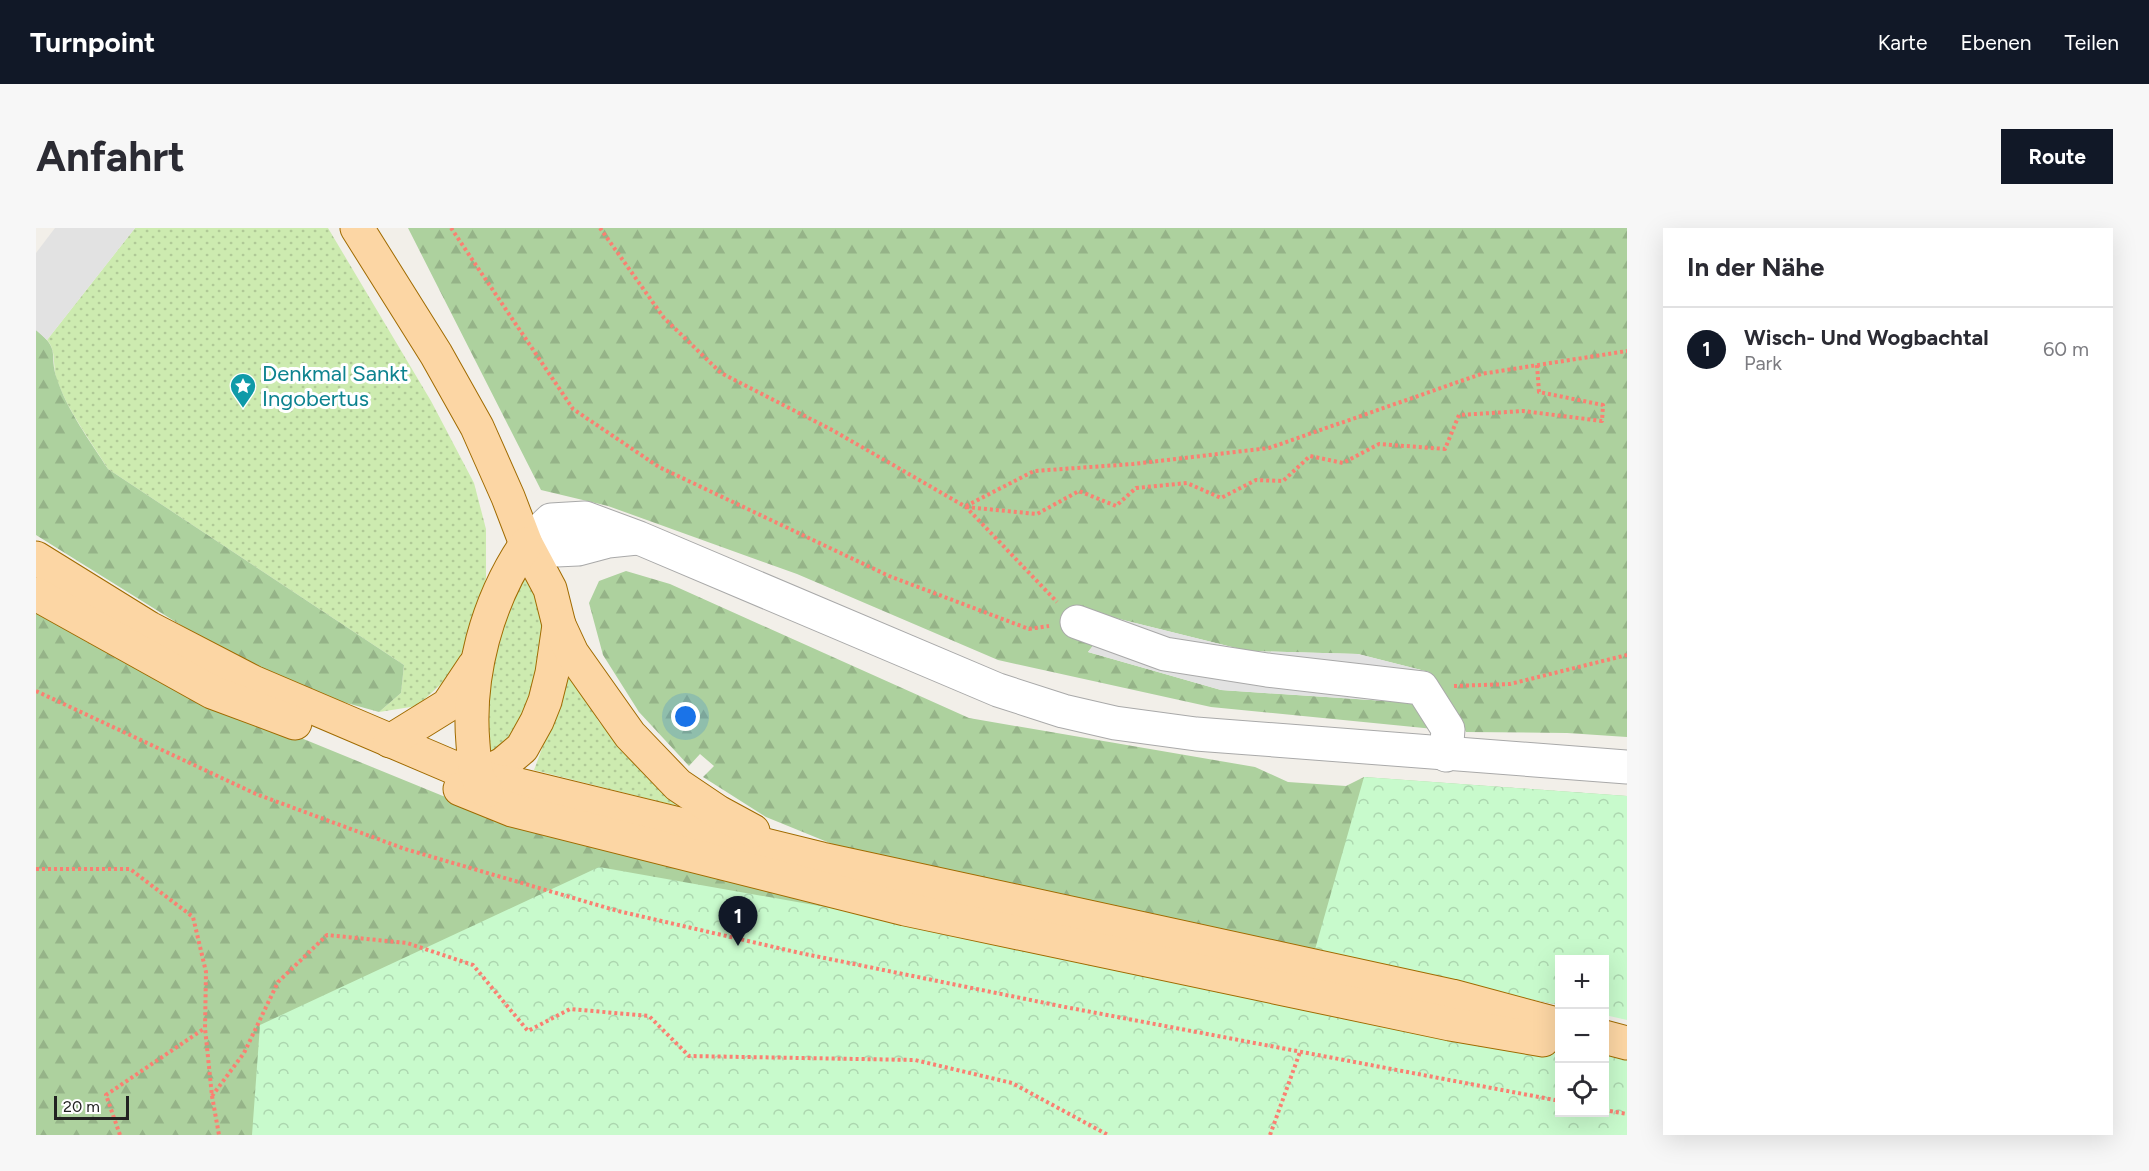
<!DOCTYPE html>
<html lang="de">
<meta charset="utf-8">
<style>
:root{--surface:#fff;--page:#f7f7f7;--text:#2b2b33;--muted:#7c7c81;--line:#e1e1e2;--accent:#111827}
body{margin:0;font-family:Figtree,sans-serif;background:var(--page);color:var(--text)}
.controls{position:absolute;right:18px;bottom:18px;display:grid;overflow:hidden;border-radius:0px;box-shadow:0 6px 24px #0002}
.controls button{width:54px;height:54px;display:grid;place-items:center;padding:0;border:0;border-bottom:2px solid var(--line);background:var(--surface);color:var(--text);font:30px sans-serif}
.scale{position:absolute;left:18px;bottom:15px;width:75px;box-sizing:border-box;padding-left:6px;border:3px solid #222;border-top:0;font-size:16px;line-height:21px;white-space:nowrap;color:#222;-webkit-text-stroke:4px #fff;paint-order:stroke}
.you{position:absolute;left:650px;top:489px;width:21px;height:21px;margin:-15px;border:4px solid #fff;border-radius:50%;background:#1a73e8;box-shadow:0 0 0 9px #1a73e833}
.badge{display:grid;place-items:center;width:39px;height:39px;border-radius:50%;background:var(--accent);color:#fff;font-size:20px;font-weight:700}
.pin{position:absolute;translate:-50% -50px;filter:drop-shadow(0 2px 3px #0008)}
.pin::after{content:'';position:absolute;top:32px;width:21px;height:18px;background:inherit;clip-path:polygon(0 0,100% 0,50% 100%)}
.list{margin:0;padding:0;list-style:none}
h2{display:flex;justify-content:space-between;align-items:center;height:78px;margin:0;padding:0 24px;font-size:26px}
h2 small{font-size:20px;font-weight:400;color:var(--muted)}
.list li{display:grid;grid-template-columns:39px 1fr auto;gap:18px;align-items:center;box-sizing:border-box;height:84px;padding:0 24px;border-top:2px solid var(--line)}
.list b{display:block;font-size:22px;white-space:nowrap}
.list p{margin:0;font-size:20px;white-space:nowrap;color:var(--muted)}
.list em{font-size:20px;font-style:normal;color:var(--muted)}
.icon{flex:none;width:33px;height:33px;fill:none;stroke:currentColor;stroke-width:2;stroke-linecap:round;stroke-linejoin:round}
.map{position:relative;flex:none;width:1591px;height:907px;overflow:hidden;border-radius:0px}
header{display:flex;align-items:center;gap:36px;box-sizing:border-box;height:84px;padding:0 30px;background:var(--accent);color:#fff}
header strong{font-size:28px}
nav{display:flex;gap:33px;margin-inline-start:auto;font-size:21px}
.intro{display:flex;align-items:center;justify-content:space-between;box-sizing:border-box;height:144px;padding:0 36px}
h1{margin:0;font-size:42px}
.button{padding:15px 27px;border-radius:0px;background:var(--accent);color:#fff;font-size:21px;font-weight:700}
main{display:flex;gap:36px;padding:0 36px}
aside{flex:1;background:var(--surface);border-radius:0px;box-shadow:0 6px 24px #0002}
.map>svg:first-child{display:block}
</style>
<header>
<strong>Turnpoint</strong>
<nav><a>Karte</a><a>Ebenen</a><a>Teilen</a></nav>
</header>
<div class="intro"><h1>Anfahrt</h1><a class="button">Route</a></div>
<main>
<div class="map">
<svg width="1591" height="907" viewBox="0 0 1591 907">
<defs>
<pattern id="grass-dots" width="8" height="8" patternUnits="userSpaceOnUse" patternTransform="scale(1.5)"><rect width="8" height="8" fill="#cdebb0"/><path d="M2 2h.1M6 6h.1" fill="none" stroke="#b0c997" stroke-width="1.8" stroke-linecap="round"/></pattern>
<pattern id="forest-firs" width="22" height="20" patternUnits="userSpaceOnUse" patternTransform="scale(1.5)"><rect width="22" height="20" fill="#add19e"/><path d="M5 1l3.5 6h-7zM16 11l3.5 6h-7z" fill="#95b388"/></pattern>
<pattern id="park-crowns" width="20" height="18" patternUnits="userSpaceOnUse" patternTransform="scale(1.5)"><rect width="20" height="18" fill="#c8facc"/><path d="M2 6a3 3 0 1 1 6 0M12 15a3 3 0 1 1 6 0" fill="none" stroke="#acd6af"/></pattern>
</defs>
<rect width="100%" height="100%" fill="#f2efe9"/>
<g fill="url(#grass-dots)">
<path d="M99,0h193l103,173 43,82 12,46v49l-13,51 -22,46 -34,31 -38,6 22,-19 3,-28 -296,-196c-18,-29 -40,-58 -51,-89 -5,-14 0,-29 -10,-40z"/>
<path d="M497,347l10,52 -5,46 -23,63 -24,18 -5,-12 4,-77 27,-80z"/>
<path d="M529,436l34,58 78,84 -143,-36 19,-51z"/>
</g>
<g fill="url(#forest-firs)">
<path d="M372,0h1219v509l-60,-4 -101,-1 -19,-34 -18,-26 -71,-18 -110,-3 -133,-33 -27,34 133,38 195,13 18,26 -223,-22 -213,-47 -201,-86 -189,-68 -67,-16z"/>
<path d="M0,102c26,21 12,23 21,49 10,31 33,62 51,90l296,196 -3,28 -22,19 -79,-22 -76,-38 -188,-117z"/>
<path d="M590,343l44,13 299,134 286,49 33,15 58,4 18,-9 263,19 -23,164h-44l-1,45 -245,-52 -472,-105 -76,-31 -63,-40 11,-11 -14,-12 -11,12 -50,-54 -36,-57 -14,-52 10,-22z"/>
<path d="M0,381l172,91 257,105 461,118 634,189h44l23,23h-1591z"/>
</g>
<g fill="url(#park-crowns)">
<path d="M1328,549l263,19v224l-22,-5 -1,-55h-44l-1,45 -245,-52z"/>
<path d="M563,639l960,170 1,75h44l1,-67 22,4v86h-1375l8,-110z"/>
</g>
<g fill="#e2e2e2">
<path d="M19,0h80l-88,112 -11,-10v-77z"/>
<path d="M1079,390l133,33 110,3 71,18 -13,31 -195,-13 -133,-38z"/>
</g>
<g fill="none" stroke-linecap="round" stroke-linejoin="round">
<g stroke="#a9a9a9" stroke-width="35">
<g id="minor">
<path d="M490,316l25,-24 34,-2 54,20 359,152 65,21 52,12 81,11 431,33"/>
<path d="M490,316l30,6 22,-1 30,-8 29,-3"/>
<path d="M1041,394l88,32 102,16 155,18 26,41 -2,26"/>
</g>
</g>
<g stroke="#a06b00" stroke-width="35">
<g id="major">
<path d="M321,0l79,126 41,73 31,70 18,47 24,45 9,36 -7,48 -7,28 -8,20 -15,27 -19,16 -34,17"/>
<path d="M0,330l113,70 104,54 223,95 43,8 303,74 630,137 108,29"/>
<path d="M0,366l176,98 83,31"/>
<path d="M523,397l13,28 58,82 48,50 40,27 35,19"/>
<path d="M354,513l58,-36 26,-39"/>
<path d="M424,561l52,21 393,99 545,115 93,16"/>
<path d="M450,563c-13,-18 -11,-25 -13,-47 -6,-68 14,-143 53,-200"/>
<path d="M1568,809l23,6"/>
</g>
</g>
<g stroke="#fa8072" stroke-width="4" stroke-dasharray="3 3" stroke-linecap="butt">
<path d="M415,0l122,181 86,58 230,109 140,53 20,-3"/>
<path d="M564,0l64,90 57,55 113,58 132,76 91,95"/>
<path d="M930,278l68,-35 99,-7 136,-16 212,-74 146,-23"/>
<path d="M930,279l71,7 42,-23 37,15 20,-18 51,-5 34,15 35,-18 27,1 27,-25 33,7 36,-19 66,5 14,-34 64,-4 79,10 1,-16 -64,-13 -2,-27"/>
<path d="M1418,458l56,-2 117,-29"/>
<path d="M0,463l220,103 149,55 213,62 182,42 265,54 495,94"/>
<path d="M0,641h94l63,48 13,55 -1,56 7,68 7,39"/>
<path d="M176,868l32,-43 34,-71 49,-47 80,8 66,22 55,66 42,-22 79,7 40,40 226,4 97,23 96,52"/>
<path d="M1568,882l23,4"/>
<path d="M84,907l-14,-40 99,-67"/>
<path d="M1234,907l30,-83"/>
</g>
<use href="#minor" stroke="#fff" stroke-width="33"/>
<use href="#major" stroke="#fcd6a4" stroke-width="33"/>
</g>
<defs>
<g id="sight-pin" transform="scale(1.35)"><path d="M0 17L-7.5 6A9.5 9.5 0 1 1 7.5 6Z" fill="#0f9aa8" stroke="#fff"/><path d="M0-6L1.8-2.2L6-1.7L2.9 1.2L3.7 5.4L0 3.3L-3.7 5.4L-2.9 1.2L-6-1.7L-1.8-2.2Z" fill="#fff"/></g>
</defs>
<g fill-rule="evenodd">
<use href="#sight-pin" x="207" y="158"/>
</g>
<g text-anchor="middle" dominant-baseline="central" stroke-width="6" stroke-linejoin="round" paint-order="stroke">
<g font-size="22" fill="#0d838f" stroke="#fff" text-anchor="start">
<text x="226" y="145">Denkmal Sankt<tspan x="226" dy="25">Ingobertus</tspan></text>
</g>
</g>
</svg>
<div class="controls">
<button>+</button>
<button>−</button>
<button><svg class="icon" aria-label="locate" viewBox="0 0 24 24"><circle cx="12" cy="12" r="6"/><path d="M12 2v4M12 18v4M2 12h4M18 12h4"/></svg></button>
</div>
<div class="scale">20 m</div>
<div class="you"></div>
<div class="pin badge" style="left:702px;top:718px">1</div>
</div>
<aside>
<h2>In der Nähe<small></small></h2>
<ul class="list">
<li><span class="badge">1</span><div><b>Wisch- Und Wogbachtal</b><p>Park</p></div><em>60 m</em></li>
</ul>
</aside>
</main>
